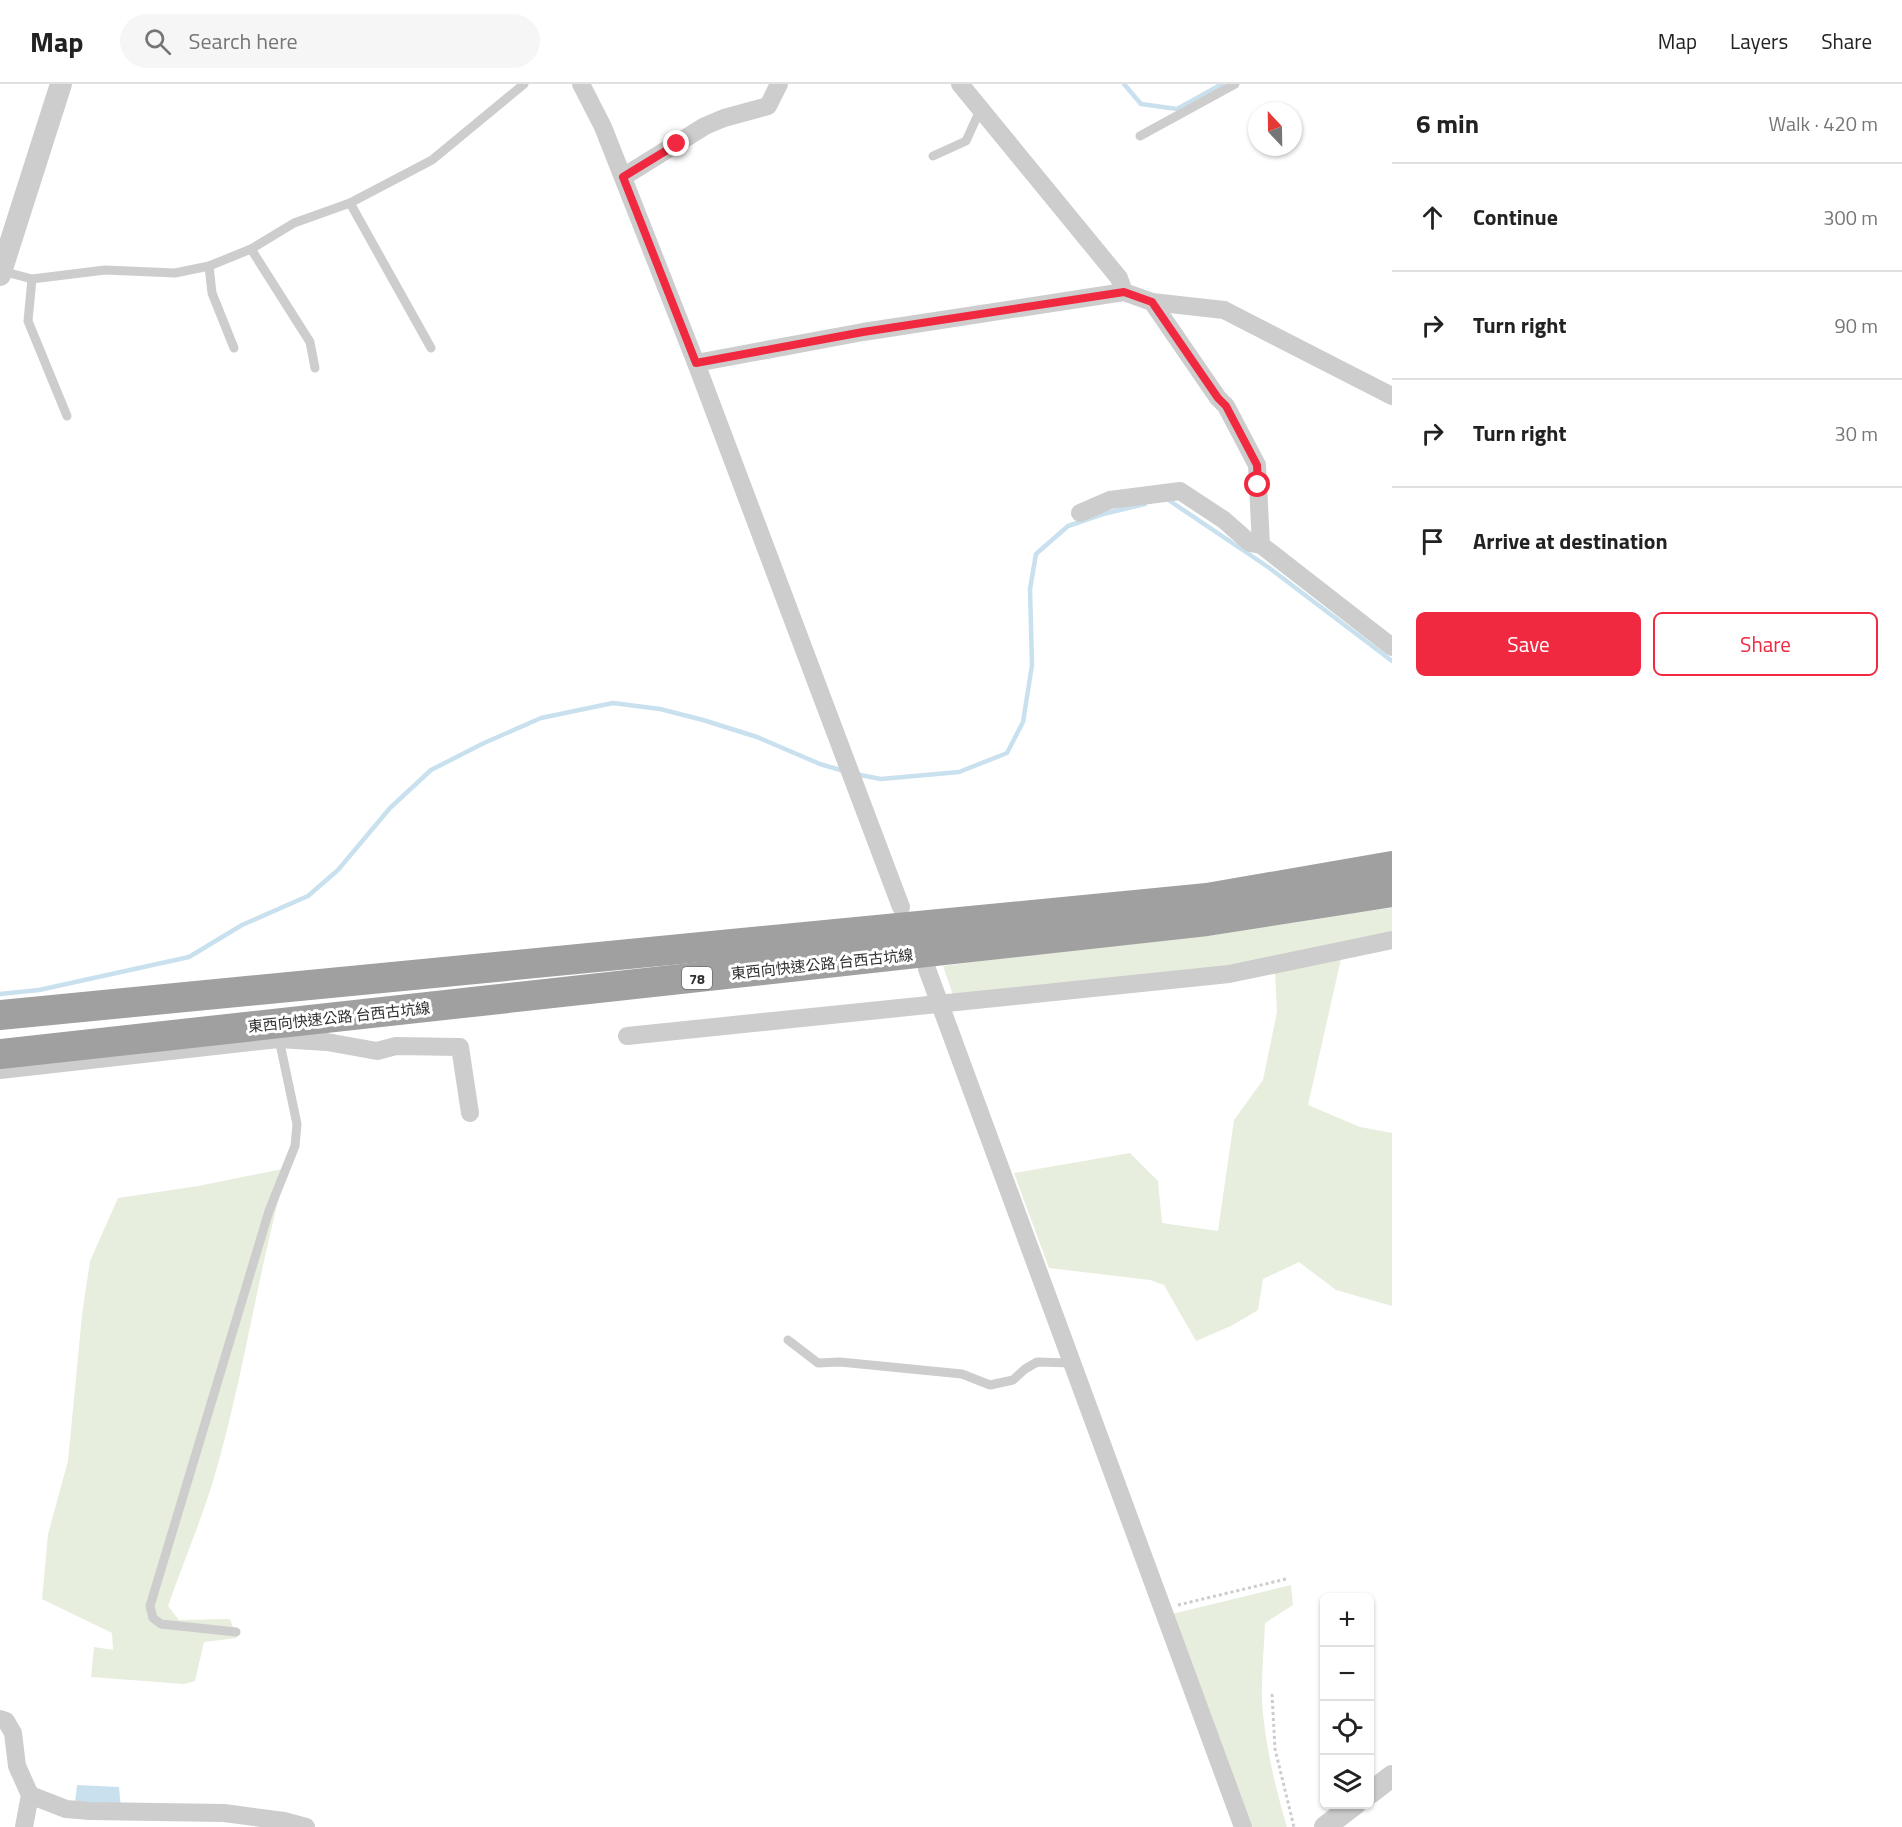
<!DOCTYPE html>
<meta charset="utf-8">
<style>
:root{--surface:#fff;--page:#f6f6f6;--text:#222;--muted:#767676;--line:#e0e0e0;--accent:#f02940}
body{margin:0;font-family:"Titillium Web","Noto Sans TC",sans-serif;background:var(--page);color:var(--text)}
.controls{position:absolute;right:18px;bottom:18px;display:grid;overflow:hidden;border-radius:9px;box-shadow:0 2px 4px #0004}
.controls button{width:54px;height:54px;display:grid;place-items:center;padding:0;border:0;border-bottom:2px solid var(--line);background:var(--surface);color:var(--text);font:30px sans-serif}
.compass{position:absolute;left:1248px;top:18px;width:54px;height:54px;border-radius:50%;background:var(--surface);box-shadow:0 2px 4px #0004;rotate:338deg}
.stop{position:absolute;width:18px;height:18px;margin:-14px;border:4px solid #f02940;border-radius:50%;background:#fff}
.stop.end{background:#f02940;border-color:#fff;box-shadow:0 2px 6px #0008}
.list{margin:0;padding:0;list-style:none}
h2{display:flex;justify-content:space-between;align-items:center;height:78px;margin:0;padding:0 24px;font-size:26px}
h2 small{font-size:20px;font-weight:400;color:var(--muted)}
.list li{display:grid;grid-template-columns:39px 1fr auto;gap:18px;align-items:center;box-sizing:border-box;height:108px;padding:0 24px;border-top:2px solid var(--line)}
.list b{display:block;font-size:22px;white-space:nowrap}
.list em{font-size:20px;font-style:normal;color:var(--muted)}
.actions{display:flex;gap:12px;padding:18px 24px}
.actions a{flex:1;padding:14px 0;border:2px solid var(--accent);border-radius:9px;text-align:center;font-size:21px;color:var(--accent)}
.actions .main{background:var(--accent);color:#fff}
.icon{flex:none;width:33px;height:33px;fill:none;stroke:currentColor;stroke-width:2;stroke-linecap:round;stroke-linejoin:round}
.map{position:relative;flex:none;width:1392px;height:1743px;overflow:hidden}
header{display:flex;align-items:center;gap:36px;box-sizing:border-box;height:84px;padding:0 30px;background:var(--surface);border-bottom:2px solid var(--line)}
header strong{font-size:28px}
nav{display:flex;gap:33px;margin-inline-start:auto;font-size:21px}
.search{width:420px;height:54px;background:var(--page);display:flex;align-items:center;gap:15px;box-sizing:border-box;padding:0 21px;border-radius:33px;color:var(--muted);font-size:22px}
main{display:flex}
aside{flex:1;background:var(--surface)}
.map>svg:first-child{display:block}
</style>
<header>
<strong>Map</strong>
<div class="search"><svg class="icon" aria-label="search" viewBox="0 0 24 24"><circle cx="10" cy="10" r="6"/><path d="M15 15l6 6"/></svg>Search here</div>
<nav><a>Map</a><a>Layers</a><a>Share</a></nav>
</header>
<main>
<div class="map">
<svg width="1392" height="1743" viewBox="0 0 1392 1743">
<rect width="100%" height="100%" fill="#fff"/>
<g fill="#e7eede">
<path d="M1392,824v25l-157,33 -282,29 -10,-29z"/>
<path d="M1341,875l-33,146 52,22 32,6v173l-56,-16 -37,-28 -36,17 -5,31 -25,15 -37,16 -32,-56 -14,-5 -101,-12 -35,-95 116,-20 28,28 4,42 56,8 16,-111 29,-40 14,-68 -2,-42z"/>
<path d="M287,1084c-29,102 -43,208 -73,310 -13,43 -31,85 -46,128l11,14 51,-1 7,19 -33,4 -9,39 -11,3 -93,-7 3,-30 19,3 -1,-17 -70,-34 6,-65 20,-73 14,-146 8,-54 28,-63 80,-12z"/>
<path d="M1291,1501l2,20 -28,18c-1,32 -6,67 -1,99 4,35 13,71 23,105h-36l-79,-213z"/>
</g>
<path fill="#c9e1ef" d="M77,1701l42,2 2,21 -46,-5z"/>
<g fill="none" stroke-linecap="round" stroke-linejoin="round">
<g stroke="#c9e1ef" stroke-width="4.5">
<path d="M1124,0l17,20 36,5 45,-25"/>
<path d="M1165,416l2,-1 101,68 124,94"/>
<path d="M855,690l26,5 78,-7 48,-19 16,-31 9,-57 -2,-76 6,-35 32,-28 35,-12 42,-10"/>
<path d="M0,910l39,-4 150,-33 53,-32 66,-29 30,-26 52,-62 41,-38 53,-27 57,-25 72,-15 47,6 43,11 54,17 63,27 24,7"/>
</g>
<g stroke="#cdcdcd" stroke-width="3" stroke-dasharray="3 3" stroke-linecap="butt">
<path d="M1178,1521l108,-26"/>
<path d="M1272,1610l3,55 19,78"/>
</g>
<g stroke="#cdcdcd" stroke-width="9">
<path d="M1140,52l95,-52"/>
<path d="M933,72l33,-15 15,-33"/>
<path d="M350,119l81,145"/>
<path d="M251,165l59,93 5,26"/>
<path d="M209,182l3,27 22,55"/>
<path d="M2,187l30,8 73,-9 70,3 34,-7 42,-17 43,-26 56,-20 82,-43 92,-76"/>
<path d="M32,195l-4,42 39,95"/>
<path d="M788,1256l30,23 22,-1 122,12 28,11 23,-5 12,-11 12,-7 35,1"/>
<path d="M236,1548l-75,-8 -8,-6 -3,-12 119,-395 26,-65 2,-22 -18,-85"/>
</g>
<g stroke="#cdcdcd" stroke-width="18">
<path d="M581,0l22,43 93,236 205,544"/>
<path d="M960,0l159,194 5,14"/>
<path d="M623,93l82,-51 19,-8 44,-12 11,-22"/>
<path d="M1152,218l66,96 8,8 31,59 4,80"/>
<path d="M696,279l167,-31 261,-40 28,10 72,8 168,86"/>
<path d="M1080,429l30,-13 70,-9 44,29 26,23 11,2 131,102"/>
<path d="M927,885l316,858"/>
<path d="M627,952l602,-62 163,-34"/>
<path d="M0,986l279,-31 48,3 50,9 19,-5 64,1 10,66"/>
<path d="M0,1635l6,2 7,12 4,33 13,29 -6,32"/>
<path d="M30,1711l36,14 24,2 134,2 60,8 22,6"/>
</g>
<g stroke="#cdcdcd" stroke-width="22">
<path d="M0,191l61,-191"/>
<path d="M1370,1709l22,-17"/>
<path d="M1325,1743l30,-23"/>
</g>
<g stroke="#a0a0a0" stroke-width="30">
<path d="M0,931l1207,-117 185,-32"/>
<path d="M0,970l1207,-133 185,-29"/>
</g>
</g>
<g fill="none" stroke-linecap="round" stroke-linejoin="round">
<path stroke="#f02940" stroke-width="8" d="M677,60l-54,33 73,186 167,-31 261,-40 28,10 66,96 8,8 31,59 1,20"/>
</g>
<g text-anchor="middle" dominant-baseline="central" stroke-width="6" stroke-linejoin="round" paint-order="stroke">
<rect fill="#fff" stroke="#6e6e6e" stroke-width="1.5" x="682" y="883" width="30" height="22" rx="4.5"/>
<g font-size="14" font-weight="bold" fill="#303030">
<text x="697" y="894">78</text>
</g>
<g font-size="15" fill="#303030" stroke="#fff">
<text transform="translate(822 880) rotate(-6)">東西向快速公路 台西古坑線</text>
<text transform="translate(339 933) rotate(-6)">東西向快速公路 台西古坑線</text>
</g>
</g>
</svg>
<div class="controls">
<button>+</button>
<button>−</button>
<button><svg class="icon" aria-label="locate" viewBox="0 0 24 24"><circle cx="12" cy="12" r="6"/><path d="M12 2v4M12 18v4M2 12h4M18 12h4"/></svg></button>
<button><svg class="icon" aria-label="layers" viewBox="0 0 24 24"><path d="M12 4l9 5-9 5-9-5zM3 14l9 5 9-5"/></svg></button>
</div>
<svg class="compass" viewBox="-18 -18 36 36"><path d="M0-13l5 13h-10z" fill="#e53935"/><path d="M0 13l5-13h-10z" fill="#767676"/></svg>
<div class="stop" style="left:1258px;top:401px"></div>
<div class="stop end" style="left:677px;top:60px"></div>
</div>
<aside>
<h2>6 min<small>Walk · 420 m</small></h2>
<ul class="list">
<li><svg class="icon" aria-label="ahead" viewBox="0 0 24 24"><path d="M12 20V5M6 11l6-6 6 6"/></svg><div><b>Continue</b></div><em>300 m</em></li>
<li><svg class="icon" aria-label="right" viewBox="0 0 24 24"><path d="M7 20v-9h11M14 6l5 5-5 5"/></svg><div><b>Turn right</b></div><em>90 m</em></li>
<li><svg class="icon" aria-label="right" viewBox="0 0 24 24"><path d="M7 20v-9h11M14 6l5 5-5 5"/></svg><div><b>Turn right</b></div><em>30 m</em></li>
<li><svg class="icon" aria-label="arrive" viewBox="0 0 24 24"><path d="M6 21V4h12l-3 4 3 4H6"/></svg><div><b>Arrive at destination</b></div></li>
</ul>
<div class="actions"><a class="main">Save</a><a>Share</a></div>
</aside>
</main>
